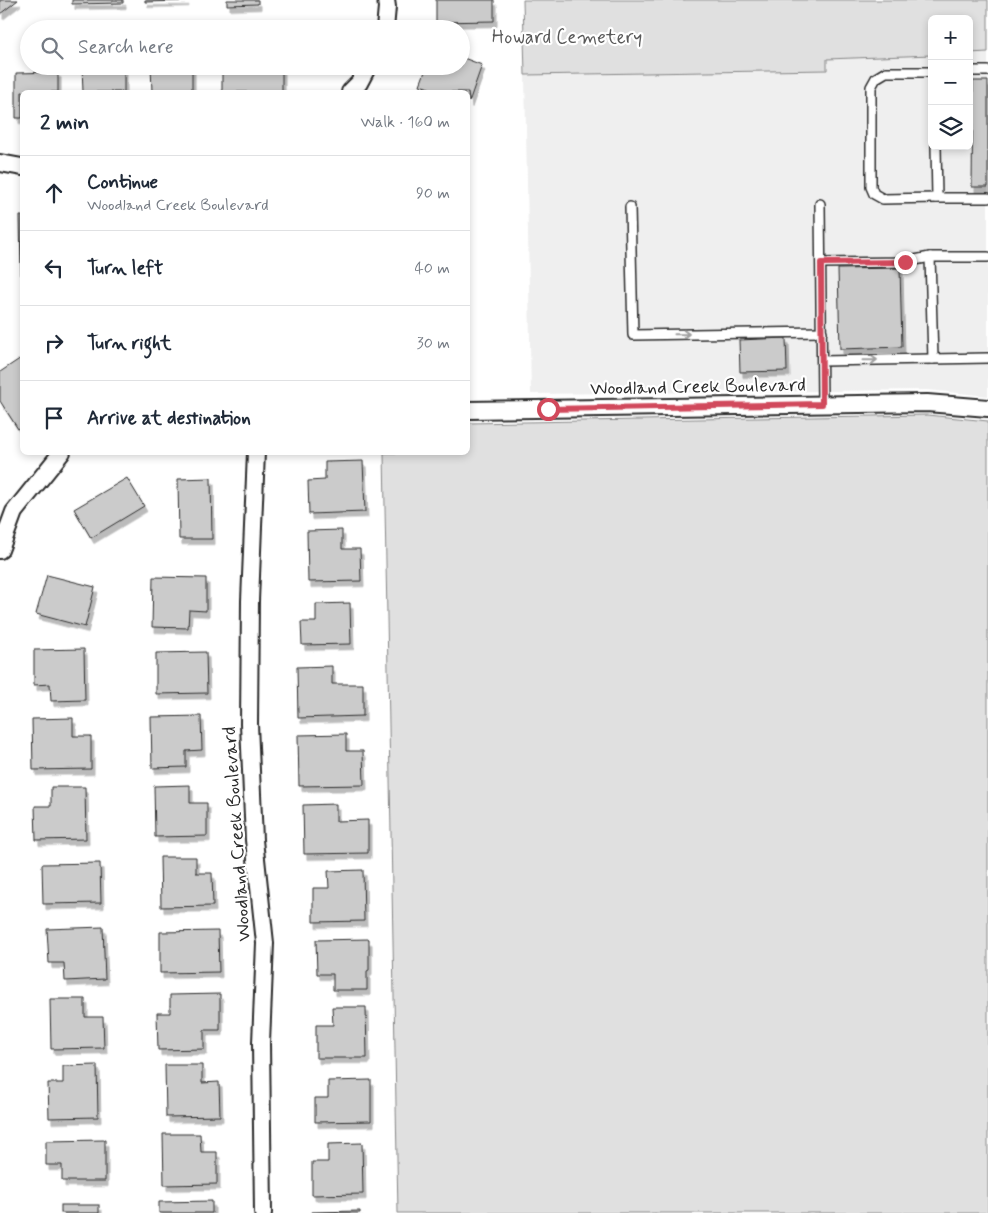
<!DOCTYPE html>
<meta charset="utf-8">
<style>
:root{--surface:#fff;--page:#f2f2f3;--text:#1f2937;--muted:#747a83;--line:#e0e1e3}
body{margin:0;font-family:Mynerve,sans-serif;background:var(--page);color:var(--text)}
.controls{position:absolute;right:15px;top:15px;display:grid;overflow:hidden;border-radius:8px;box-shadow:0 2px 8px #0003}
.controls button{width:45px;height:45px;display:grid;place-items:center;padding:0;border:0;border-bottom:1px solid var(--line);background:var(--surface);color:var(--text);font:25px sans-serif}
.stop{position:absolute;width:15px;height:15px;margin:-11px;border:4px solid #d1495b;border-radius:50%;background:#fff}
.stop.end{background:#d1495b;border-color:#fff;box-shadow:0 1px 5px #0008}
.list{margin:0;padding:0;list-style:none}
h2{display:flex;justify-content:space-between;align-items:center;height:65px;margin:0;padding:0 20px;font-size:21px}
h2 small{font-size:16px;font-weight:400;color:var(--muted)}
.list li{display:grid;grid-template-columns:32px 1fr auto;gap:15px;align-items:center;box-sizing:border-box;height:75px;padding:0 20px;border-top:1px solid var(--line)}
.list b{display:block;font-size:19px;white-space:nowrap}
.list p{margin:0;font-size:16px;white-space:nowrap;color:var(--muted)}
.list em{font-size:16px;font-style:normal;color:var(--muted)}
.icon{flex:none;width:28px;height:28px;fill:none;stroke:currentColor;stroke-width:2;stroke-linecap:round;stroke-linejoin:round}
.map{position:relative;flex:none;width:988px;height:1213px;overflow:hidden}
.search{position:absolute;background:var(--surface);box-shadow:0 2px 8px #0003;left:20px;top:20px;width:450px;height:55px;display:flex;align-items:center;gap:12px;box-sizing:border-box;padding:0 18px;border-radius:28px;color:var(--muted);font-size:19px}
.panel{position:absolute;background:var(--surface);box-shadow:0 2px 8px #0003;left:20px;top:90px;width:450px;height:365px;border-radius:8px}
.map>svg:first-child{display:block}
</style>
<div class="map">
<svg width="988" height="1213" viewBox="0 0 988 1213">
<defs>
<filter id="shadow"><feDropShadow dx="3" dy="5.5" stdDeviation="0" flood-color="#0004"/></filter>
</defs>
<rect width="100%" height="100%" fill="#fff"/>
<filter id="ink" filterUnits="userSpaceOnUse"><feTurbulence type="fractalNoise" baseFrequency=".02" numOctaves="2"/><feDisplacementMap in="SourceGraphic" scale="10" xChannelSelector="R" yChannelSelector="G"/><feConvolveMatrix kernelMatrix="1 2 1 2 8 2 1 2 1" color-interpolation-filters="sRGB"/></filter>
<g filter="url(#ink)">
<path fill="#efefef" d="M988,52v344l-60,-6 -397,4 -6,-319 301,-5 1,-11 105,-4v91h37v-93z"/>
<g fill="#e0e0e0" stroke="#868686">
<path d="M523,0h465v52l-19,1v-34h-37v36l-105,4v11l-302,5z"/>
<path d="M927,415l61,6v792h-590l-14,-760 84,-1v-29z"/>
</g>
<g fill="#cbcbcb" stroke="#2b2b2b" filter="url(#shadow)">
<path d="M0,0h18l-18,14z"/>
<path d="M72,0h51v3l-51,1z"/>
<path d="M145,0h41v1l-41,1z"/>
<path d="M227,0h31v4l-31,1z"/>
<path d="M436,0h58v21l-58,1z"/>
<path d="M461,57l21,8 -13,37 -1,-10h-27l-21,-7 7,-19 15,4 1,-4h18z"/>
<path d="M82,66h42v26h-41z"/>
<path d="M151,66h41v26h-40z"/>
<path d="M282,68v24h-60v-23z"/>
<path d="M58,72v20h-36v26h-6v-45z"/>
<path d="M973,81h15v106h-16z"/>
<path d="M20,216h2v59h-1z"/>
<path d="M900,268l2,79 -62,2 -2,-80z"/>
<path d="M786,338l1,33 -47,1 -1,-32z"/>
<path d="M21,358l1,2v67l-4,2 -18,-28v-29z"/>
<path d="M363,461l2,51 -56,2 -1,-33 17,-1v-18z"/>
<path d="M127,478l17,28 -53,32 -17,-29z"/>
<path d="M211,478l1,61h-33l-1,-60z"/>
<path d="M342,530v19h18l1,32 -53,1 -1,-51z"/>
<path d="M47,575l48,12 -10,40 -49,-13z"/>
<path d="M153,577l53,1v33l-17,-1 -1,18 -36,-1z"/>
<path d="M350,603l1,41 -49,1 -1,-23h15v-18z"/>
<path d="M84,649l1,51 -34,1 -1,-17 -16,1v-35z"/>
<path d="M206,652l1,41 -51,1v-41z"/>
<path d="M332,666v18h31v32l-65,2 -1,-51z"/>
<path d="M201,716l1,34 -16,1v16l-34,1 -1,-51z"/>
<path d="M73,718v18h18v33l-58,1 -1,-51z"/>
<path d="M346,734v17h17l1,34 -65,1 -1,-51z"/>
<path d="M190,785v18h17v33l-52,1 -1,-51z"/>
<path d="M51,787h34l1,52 -50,1 -1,-34h16z"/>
<path d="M336,804v17l32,-1v33l-64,1 -1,-49z"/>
<path d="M160,857h36v16h16l1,33 -52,1z"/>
<path d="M100,863l1,40 -58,1 -1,-40z"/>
<path d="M363,870l1,51 -51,1v-34h16l-1,-17z"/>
<path d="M103,927l2,52 -40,2 -1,-18h-15l-2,-34z"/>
<path d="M218,931l1,41 -59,1v-41z"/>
<path d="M369,939v31l-2,1v19h-34v-16h-16l-1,-34z"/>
<path d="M220,994v36h-16v19l-46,1 -1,-37h13v-18z"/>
<path d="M50,999h35v18h18l1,31 -53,1z"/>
<path d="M332,1007h34l1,51h-51v-33h17z"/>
<path d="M97,1065l1,52 -49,1 -1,-35h15v-17z"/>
<path d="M165,1065h37v18l17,-1 1,34 -54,1z"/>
<path d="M371,1080v41l-56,1v-24h13v-17z"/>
<path d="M163,1134h37l1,18h16v32l-53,1z"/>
<path d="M105,1140v41h-43v-16h-16v-24z"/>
<path d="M362,1143l1,51 -51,1v-33h16v-18z"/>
<path d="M212,1201v12h-53v-11z"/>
<rect x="61" y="1205" width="38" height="8"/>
<path d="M360,1211v2h-48v-1z"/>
</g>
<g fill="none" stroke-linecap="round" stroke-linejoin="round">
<g stroke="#2b2b2b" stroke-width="12">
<g id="lane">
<path d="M969,71h19"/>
<path d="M932,72h-46l-10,6 -5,9v100l3,7 9,5 54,-1"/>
<path d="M936,146l1,52h51"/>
<path d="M820,204l2,200"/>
<path d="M630,207l3,128 189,-3"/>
<path d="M930,257l3,102"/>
<path d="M821,263l84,-1 25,-5h58"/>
<path d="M822,361l166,-3"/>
</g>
</g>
<g stroke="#2b2b2b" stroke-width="20">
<g id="street">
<path d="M385,29l2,-22 -1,-7"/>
<path d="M350,92l9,-9 9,-17"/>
<path d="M0,163l22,4"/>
<path d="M468,410l459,-7 61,5"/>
<path d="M256,452l-6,149 -1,123 5,116 11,103 -4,100 2,170"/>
<path d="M0,550l14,-38 48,-60"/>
</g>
</g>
<use href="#lane" stroke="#fff" stroke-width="9"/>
<use href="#street" stroke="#fff" stroke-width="16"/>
</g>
<defs><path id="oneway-shaft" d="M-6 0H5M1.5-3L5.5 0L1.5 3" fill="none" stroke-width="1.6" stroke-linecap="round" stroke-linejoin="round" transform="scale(1.25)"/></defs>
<g stroke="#a0a0a0">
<use href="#oneway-shaft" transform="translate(682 334) rotate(-1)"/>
<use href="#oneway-shaft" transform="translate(870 360) rotate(-1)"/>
</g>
</g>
<g fill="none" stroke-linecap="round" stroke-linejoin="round" filter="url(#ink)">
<path stroke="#d1495b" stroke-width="6" d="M548,409l274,-5 -1,-141 84,-1"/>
</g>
<g text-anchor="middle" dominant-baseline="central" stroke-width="4.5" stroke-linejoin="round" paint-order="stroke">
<g font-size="19" fill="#585858" stroke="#fff">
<text x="567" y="37">Howard Cemetery</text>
</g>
<g font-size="19" fill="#2b2b2b" stroke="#fff">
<text transform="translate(698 387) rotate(-1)">Woodland Creek Boulevard</text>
<text transform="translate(237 834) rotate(-94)">Woodland Creek Boulevard</text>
</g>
</g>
</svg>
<div class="controls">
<button>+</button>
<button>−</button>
<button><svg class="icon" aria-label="layers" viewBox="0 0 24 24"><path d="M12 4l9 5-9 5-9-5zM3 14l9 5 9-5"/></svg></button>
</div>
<div class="stop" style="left:548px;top:409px"></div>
<div class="stop end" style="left:905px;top:262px"></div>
<div class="search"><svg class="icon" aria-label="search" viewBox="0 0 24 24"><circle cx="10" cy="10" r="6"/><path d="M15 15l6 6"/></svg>Search here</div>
<section class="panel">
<h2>2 min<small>Walk · 160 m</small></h2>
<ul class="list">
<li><svg class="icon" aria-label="ahead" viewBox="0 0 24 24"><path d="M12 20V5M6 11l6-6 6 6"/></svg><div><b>Continue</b><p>Woodland Creek Boulevard</p></div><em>90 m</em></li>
<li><svg class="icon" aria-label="left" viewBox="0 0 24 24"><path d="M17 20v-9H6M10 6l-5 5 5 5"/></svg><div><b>Turn left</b></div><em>40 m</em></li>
<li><svg class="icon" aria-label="right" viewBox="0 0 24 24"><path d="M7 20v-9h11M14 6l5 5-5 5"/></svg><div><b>Turn right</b></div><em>30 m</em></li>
<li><svg class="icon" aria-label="arrive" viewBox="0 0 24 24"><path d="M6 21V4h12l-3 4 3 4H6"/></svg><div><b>Arrive at destination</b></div></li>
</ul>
</section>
</div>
